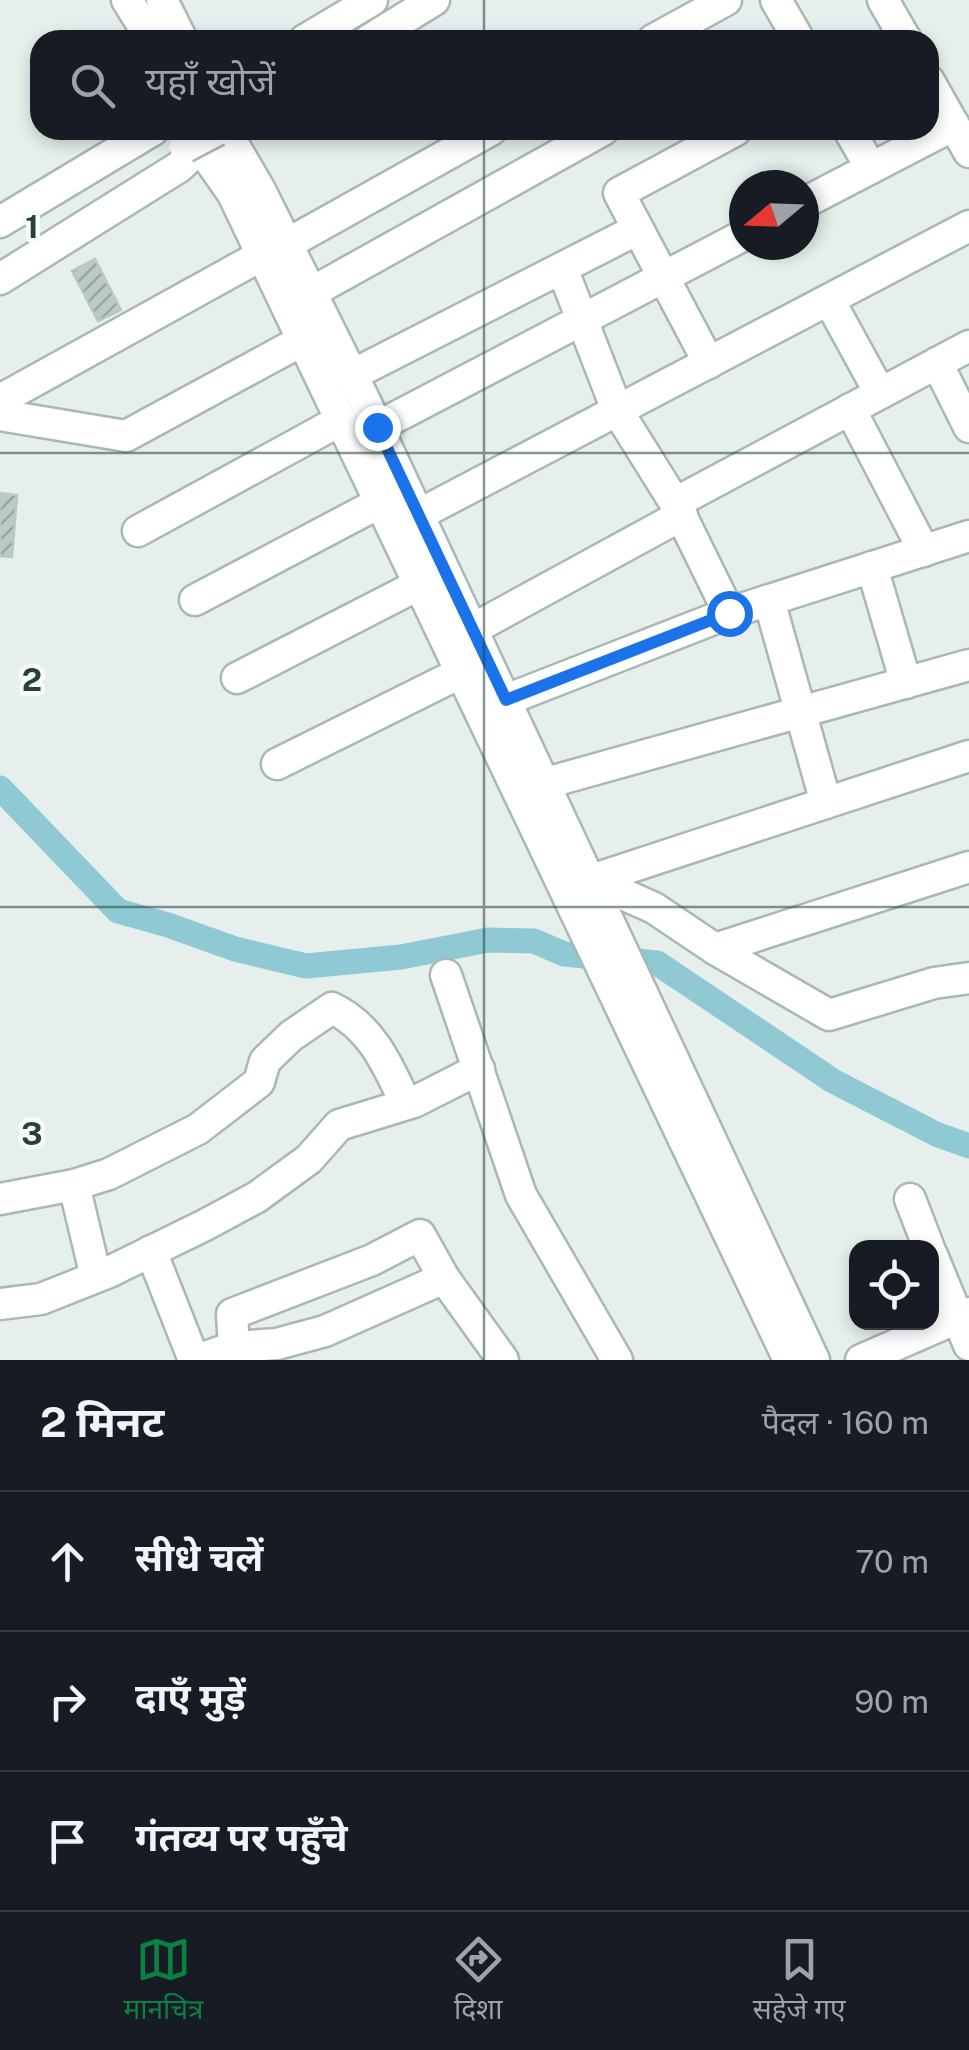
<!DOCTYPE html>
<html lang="hi">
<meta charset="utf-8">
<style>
:root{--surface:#171b24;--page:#242831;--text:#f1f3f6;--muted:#9ea1a6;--line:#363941;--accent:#0b8043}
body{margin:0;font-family:"Public Sans","Noto Sans Devanagari",sans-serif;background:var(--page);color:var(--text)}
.controls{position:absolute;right:30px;bottom:30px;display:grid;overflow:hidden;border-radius:20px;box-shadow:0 5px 15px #0003}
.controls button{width:90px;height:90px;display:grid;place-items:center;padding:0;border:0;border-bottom:2px solid var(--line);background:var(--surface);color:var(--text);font:50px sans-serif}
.compass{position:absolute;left:729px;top:170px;width:90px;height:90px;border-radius:50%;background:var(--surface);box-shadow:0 5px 15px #0003;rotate:251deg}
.stop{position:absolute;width:30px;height:30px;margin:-22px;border:8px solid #1a73e8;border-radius:50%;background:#fff}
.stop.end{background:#1a73e8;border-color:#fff;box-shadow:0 2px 10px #0008}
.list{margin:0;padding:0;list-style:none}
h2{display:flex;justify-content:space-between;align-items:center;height:130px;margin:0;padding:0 40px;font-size:42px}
h2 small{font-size:32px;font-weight:400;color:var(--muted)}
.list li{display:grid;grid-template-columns:65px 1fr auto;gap:30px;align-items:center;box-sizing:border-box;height:140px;padding:0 40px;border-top:2px solid var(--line)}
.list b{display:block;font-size:38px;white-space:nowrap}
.list em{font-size:32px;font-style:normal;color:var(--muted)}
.icon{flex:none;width:55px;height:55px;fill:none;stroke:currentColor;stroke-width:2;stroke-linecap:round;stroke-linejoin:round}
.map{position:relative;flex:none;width:969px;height:1360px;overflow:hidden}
.search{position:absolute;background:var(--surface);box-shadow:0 5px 15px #0003;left:30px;right:30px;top:30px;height:110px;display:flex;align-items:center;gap:25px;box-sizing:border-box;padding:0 35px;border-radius:30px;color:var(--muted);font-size:38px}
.sheet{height:550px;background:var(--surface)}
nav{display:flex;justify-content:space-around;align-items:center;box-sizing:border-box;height:140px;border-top:2px solid var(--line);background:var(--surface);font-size:28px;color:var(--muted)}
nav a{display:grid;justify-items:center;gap:5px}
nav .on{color:var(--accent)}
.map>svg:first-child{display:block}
</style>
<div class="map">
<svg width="969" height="1360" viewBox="0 0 969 1360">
<defs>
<pattern id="building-hatch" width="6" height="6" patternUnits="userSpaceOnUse" patternTransform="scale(2.5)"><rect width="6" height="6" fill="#bbcac4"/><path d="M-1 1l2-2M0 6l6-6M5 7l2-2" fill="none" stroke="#98a6a0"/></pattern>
</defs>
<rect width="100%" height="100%" fill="#e6efeb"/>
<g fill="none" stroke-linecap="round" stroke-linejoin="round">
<path stroke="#8ec9d4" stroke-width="25" d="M0,788l118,123 50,14 67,24 71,17 95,-9 87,-17 46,1 30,13 93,9 176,118 103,53 33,12"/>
</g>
<g fill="url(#building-hatch)" stroke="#b8c9c2" stroke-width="2.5">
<path d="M95,259l26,51 -23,11 -26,-50z"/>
<path d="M0,493l17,2 -5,62 -12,-1z"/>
</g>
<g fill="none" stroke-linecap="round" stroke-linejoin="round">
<g stroke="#a8b8b2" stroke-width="35">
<g id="minor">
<path d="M127,0l25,40"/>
<path d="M162,0l20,40"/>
<path d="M776,0l23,40"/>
<path d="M883,0l23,40"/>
<path d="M305,40l67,-40"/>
<path d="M369,40l65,-40"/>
<path d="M653,40l73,-40"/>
<path d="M929,81l40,71"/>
<path d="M849,130l22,38"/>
<path d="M232,142l28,48 105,211 449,959"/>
<path d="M205,154l28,40 556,1166"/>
<path d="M804,203l150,-78"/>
<path d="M0,222l153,-92"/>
<path d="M287,244l204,-114"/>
<path d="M562,268l55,142 58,93 54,110"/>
<path d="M0,279l179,-112 17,-16"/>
<path d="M829,300l51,93"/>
<path d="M296,301l307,-171"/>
<path d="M709,363l-90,-170 117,-63"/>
<path d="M937,363l32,64"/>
<path d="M352,375l286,-146"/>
<path d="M0,400l262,-145"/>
<path d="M850,409l74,142"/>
<path d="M0,415l126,21 177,-96"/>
<path d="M377,427l367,-192"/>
<path d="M675,503l294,-157"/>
<path d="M401,524l568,-298"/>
<path d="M138,531l203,-111"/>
<path d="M872,567l34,116"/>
<path d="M195,600l186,-98"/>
<path d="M769,600l57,203"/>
<path d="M473,629l209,-114"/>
<path d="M237,678l183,-94"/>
<path d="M506,700l223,-87 240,-77"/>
<path d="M277,764l185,-92"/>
<path d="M546,783l423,-118"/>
<path d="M591,880l63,28 61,41 114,66 105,-32 35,-5"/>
<path d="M573,886l396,-130"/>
<path d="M715,949l254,-82"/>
<path d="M446,975l75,220 96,165"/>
<path d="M74,1185l22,92"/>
<path d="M0,1199l74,-14 35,-11 89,-45 61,-47 6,-21 26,-25 41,-28c40,19 56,58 74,96"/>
<path d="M910,1199l19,49"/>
<path d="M151,1251l43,109"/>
<path d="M932,1255l37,90"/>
<path d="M0,1304l41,-5 68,-27 96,-47 52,-28 52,-38 30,-34 75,-23 65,-33"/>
<path d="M234,1347l-2,-33 140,-54 48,-25 24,43 59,82"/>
<path d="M197,1360l37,-13 43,-3 48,-13 119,-53"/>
<path d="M861,1360l108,-47"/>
</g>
</g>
<use href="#minor" stroke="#fff" stroke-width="30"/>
<g stroke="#a8b8b2" stroke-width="35" stroke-linecap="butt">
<path id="minor-bridge" d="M185,147l32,-17"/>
</g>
<use href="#minor-bridge" stroke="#fff" stroke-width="30"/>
</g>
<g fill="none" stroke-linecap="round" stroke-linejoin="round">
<path stroke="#1a73e8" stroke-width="12" d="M377,427l129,273 223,-87"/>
</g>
<path fill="none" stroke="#24423a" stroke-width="2.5" stroke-opacity="0.55" d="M484,0v40M484,130v1230M0,453h969M0,907h969"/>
<g font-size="32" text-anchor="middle" font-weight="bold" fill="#24423a" stroke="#f7fbf9" stroke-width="9" stroke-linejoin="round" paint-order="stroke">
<text x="32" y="238">1</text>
<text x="32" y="691">2</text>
<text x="32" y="1145">3</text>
</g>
</svg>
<div class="controls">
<button><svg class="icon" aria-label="locate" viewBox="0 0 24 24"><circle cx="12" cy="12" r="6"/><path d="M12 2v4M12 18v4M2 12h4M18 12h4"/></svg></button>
</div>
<svg class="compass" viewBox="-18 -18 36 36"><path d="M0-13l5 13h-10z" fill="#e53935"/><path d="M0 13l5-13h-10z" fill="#9ea1a6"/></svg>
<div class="stop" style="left:729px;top:613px"></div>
<div class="stop end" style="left:377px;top:427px"></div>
<div class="search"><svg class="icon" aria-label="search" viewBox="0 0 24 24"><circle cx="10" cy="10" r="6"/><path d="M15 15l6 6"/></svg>यहाँ खोजें</div>
</div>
<section class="sheet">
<h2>2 मिनट<small>पैदल · 160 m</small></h2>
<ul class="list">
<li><svg class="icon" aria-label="ahead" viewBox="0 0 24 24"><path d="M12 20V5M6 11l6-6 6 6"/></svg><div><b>सीधे चलें</b></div><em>70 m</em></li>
<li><svg class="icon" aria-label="right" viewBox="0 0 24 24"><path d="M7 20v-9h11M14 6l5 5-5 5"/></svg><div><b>दाएँ मुड़ें</b></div><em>90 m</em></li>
<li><svg class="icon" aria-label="arrive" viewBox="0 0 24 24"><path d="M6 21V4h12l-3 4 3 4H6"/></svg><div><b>गंतव्य पर पहुँचे</b></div></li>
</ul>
</section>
<nav>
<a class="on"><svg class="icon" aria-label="map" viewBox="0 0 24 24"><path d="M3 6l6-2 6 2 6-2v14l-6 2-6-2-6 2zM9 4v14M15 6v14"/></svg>मानचित्र</a>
<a><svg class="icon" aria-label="directions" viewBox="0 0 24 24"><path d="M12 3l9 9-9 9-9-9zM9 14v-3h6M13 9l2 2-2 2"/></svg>दिशा</a>
<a><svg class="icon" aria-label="saved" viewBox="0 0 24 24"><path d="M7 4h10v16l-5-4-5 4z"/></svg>सहेजे गए</a>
</nav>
